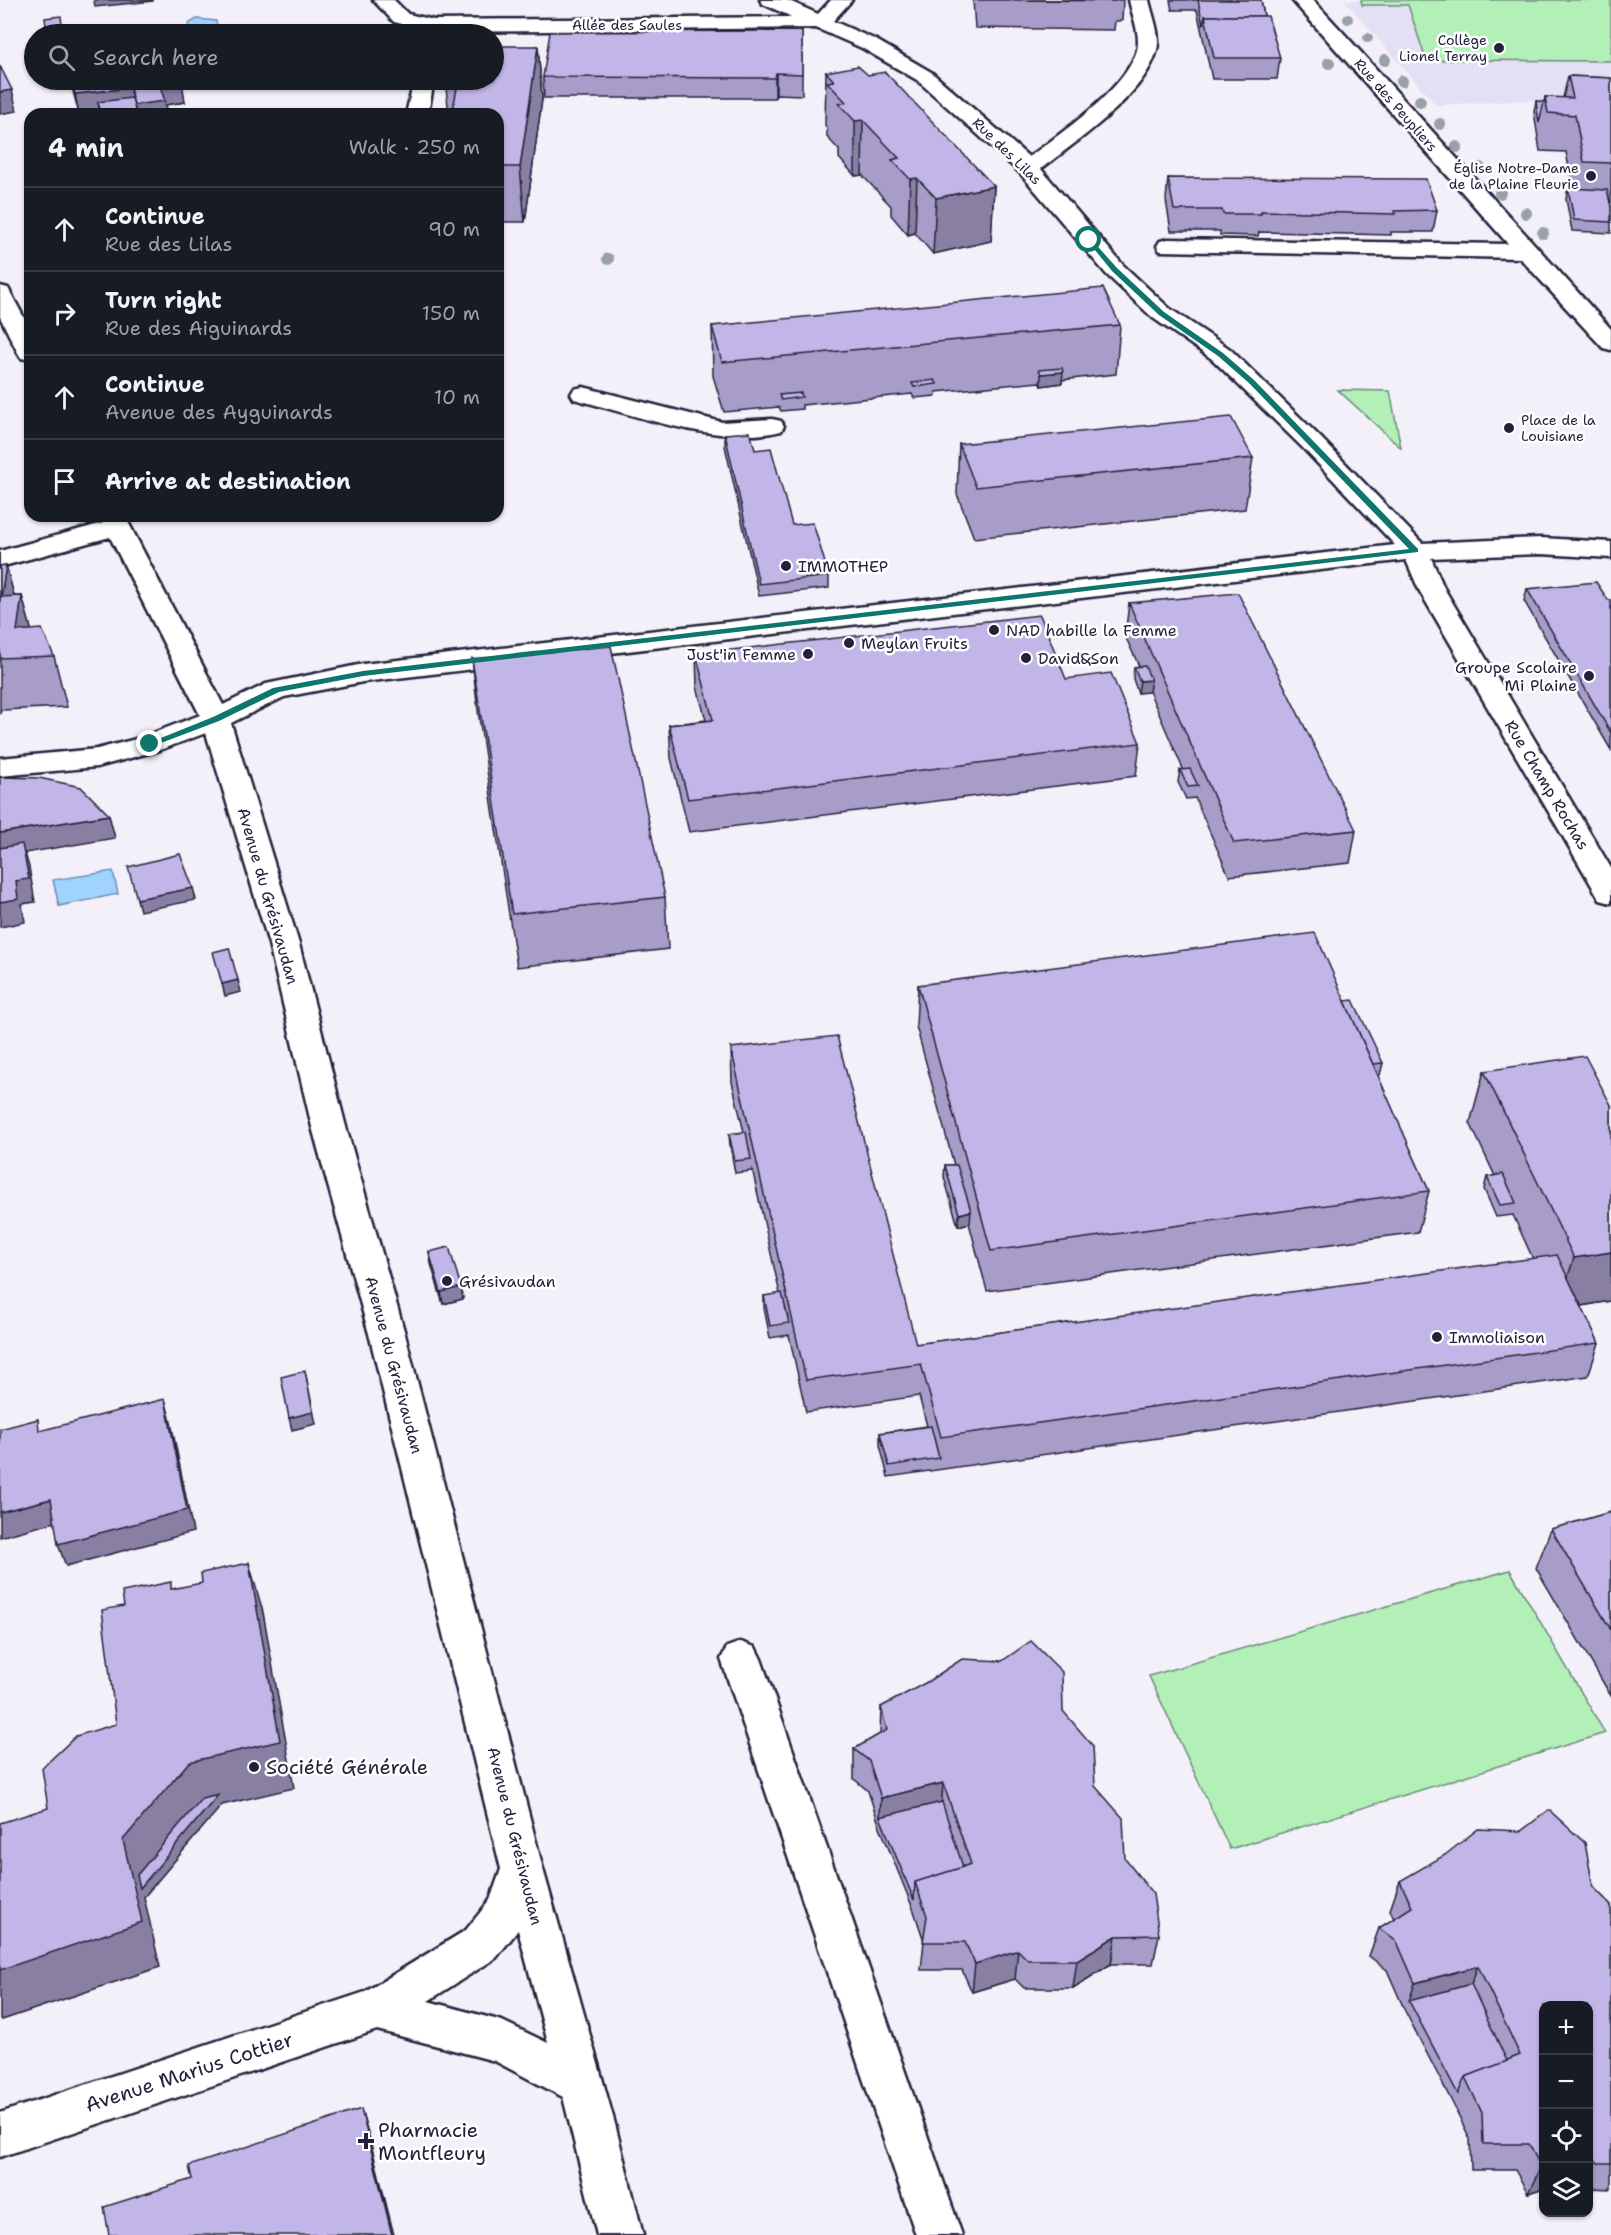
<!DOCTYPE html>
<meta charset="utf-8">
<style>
:root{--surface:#171b24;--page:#242831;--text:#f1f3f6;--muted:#9ea1a6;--line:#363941}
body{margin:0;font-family:"Shantell Sans",sans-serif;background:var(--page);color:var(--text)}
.controls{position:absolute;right:18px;bottom:18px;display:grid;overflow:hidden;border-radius:12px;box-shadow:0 2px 4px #0004}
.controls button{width:54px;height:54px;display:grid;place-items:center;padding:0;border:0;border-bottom:2px solid var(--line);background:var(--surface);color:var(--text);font:30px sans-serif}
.stop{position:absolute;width:18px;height:18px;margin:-14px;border:4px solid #0f766e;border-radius:50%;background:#fff}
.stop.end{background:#0f766e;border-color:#fff;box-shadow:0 2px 6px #0008}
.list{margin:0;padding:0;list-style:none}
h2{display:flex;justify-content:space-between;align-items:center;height:78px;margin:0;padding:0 24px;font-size:26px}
h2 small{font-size:20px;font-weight:400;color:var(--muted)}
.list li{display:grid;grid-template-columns:39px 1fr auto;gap:18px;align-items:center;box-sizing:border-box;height:84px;padding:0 24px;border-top:2px solid var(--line)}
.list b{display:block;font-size:22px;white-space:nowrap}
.list p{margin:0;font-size:20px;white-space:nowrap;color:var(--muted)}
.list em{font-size:20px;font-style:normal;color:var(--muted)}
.icon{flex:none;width:33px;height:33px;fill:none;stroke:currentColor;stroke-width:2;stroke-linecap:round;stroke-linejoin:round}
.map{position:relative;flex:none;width:1611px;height:2235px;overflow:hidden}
.search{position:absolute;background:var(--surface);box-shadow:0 2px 4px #0004;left:24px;top:24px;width:480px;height:66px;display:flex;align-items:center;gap:15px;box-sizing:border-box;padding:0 21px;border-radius:33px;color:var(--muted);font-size:22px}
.panel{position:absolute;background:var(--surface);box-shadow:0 2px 4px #0004;left:24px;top:108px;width:480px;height:414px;border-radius:18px}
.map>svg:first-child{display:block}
</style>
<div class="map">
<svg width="1611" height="2235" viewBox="0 0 1611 2235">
<rect width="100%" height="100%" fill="#f3f0fa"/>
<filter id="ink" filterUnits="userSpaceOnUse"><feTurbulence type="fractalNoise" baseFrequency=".0167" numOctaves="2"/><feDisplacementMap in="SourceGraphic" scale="12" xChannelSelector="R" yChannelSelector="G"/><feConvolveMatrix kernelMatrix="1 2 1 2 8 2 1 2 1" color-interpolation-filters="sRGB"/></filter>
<g filter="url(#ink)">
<path fill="#e4dff5" d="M1344,0h267v96l-175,9z"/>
<g fill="#b2f0b7" stroke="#6a8979" stroke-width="1.5">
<path d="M1361,0h250v61l-185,-1 -18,-55h-46z"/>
<path d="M1338,390l52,1 11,57z"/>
<path d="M1510,1570l95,163 -375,116 -81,-173z"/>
</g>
<g fill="#a0d4fe" stroke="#6e8db0" stroke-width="1.5">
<path d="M197,19l19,2 3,13h-28l-3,-10z"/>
<path d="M113,871l5,23 -59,12 -6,-26z"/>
</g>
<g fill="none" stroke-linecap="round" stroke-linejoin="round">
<g stroke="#22223b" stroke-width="5">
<g id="minor">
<path d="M373,0h21l14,14 26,6 358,-3 -29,-13 -3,-4h27l31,14 13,-14h21l-19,21 43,19 55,32 98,85c32,-24 96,-67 108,-107 4,-15 -5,-35 -8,-50h20c3,15 12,35 8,50 -13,46 -80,91 -116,119l82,96 46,43 61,41 90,88 102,106 119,-5 70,4v16l-70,-4 -110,4 14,32 166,278v35l-11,-3 -4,-7 -177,-303 -13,-30 -1043,122 -79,15 -53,26 68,221 47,183 59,207 138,535 72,255 28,111h-46l-34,-138 -68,-36 -118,-31 -377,127v-44l365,-121 101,-62 24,-30 11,-31 -132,-535 -57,-207 -43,-183 -63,-211 -46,17 -63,17 -97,9v-18l97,-9 43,-11 60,-23 -90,-178 -110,30v-16l103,-28 -4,-7h26l98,189 43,-21 97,-20 1032,-119 -93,-98 -90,-88 -59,-41 -46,-43 -87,-102 -46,-42 -57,-51 -55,-32 -46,-20 -373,4 -1,2h-20l1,-5 -29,-7zM518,1930l30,113 -46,-22 -74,-20 68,-43z"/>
<path d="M1292,0h21l35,38 263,291v21l-8,-2 -83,-90 -360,-7 -3,-5 3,-5 8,-2 340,5z"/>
<path d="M414,80h20l-6,34h-22z"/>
<path d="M0,286l8,2 22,41v31l-9,-2 -3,-5 -18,-36z"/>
<path d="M583,387l139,35 50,-3 9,2 3,5 -3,5c-63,16 -145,-16 -207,-32l-3,-5 3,-5z"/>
<path d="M741,1642l14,5 6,12 201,576h-46l-195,-576 6,-12z"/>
</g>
</g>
<use href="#minor" fill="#fff" fill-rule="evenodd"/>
</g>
<g fill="#98a1a5">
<circle cx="1348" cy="19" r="5"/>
<circle cx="1368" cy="38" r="5"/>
<circle cx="1385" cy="60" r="6"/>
<circle cx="1329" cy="63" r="6"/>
<circle cx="1402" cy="81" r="6"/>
<circle cx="1420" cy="101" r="6"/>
<circle cx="1440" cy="124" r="6"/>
<circle cx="1457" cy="147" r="6"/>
<circle cx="1480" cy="168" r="6"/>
<circle cx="1500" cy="193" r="6"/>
<circle cx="1526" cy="213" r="6"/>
<circle cx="1543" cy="233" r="6"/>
<circle cx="608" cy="259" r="6"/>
</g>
<g fill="#a79dc8" stroke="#22223b" stroke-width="1.5">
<path d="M973,0h150l-1,21h-7l-1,9 -139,-2z"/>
<path d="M1170,0h91l3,16 16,42 -3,21h-65l-15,-69h-25z"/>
<path d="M802,31v64l-26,-1 -1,4h-231l-1,-21z"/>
<path d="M538,46l4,53 -17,123h-27v-108h-49l-3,-26z"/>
<path d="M826,72l42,3 126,111 -3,55 -58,13 -18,-21 -7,2 -17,-20v-9l-29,-31 -7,1 -16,-18v-8l-12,-13v-9l-2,-2z"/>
<path d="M1568,76l43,2v124l-1,-1 1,6v26l-39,-2 -6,-32 2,-11 5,1 -7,-37 -26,-1 -6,-39 2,-11 8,1 1,-5 18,1z"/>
<path d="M70,80h111l4,22 -20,3 2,9h-67v-1l-21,1z"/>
<path d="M1168,178l269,32 -4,22h-42v3l-132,-3 -1,4 -38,-1v-4h-49l-5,-31z"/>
<path d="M1120,325l-4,49 -54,6v3l-21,3 -2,-4 -103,10v4l-22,2 -2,-4 -110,11v4l-21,2 -2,-4 -55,5 -11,-36 -1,-50z"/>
<path d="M725,434l30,16 37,75 37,51v12l-70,8 -34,-150z"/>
<path d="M959,444l294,14 -8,51 -271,29 -17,-44z"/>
<path d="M6,565l8,31h8l9,34 23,26 13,51 -66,3 -1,4v-148z"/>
<path d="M1527,589l84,11v150l-87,-149z"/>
<path d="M1129,603l227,227 -6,33 -121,13 -34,-78 -9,1 -8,-17 2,-12 3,-1 -34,-78 -11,2 -5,-14 1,-12 5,-1 -14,-30z"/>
<path d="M696,654l370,25 74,64 -4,33 -447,56 -18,-74 -2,-33 37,-5 -9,-33z"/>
<path d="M472,659l193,238 3,52 -151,18 -39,-256z"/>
<path d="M918,985l427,16 38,62 -3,12h-3l52,116 -11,41 -431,59 -18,-68 -11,3 -14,-49 1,-12h9l-38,-139z"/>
<path d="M731,1048l185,296 617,-85 -20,-44 -17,2 -12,-28 3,-12 8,-1 -25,-53 14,-52 127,34v197l-1,-1 -29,5 18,37 -11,33 -700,101 -8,-32v-12l47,-7 -8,-30 -113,16 -17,-77 -19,3 -6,-30v-12l16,-2 -28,-126v3l-17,2 -5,-27 -1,-12 15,-2 -12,-50z"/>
<path d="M429,1252l32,35 2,12 -20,5 -12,-40z"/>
<path d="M1611,1512v184l-75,-128 15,-39z"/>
<path d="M881,1707l182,4 62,148 34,76 -6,29h-42l-38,24h-49l-9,-9 -43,13 -10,-22h-41l3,-29 -10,-30 -34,-84 -12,-36 -14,-12v-30l26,-15z"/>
<path d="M1400,1881l193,6 18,18v284l-23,-1v-182h-44v182l-16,5 -13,-23h-44l-1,-31 -17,-35 -48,-93 -18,-41 -18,-14 10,-28 15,-9 -4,-9z"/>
</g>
<g fill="#887fa2" stroke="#22223b" stroke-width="1.5">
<path d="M94,0h59v1l-58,6z"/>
<path d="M538,46l4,53 -17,123 -5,-55z"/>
<path d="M776,73v21l-1,4v-20z"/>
<path d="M182,81l3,21 -20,3 2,9h-31l-2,-9 25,-21z"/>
<path d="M130,88l4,21 -36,-7 2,11 -21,1 -4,-20z"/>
<path d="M12,90l5,21 -17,3v-22z"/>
<path d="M863,120l-1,55 -7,1v-55z"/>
<path d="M917,178l-2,55 -7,2 2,-56z"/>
<path d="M994,186l-3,55 -58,13 3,-56z"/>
<path d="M1063,372l-1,11 -21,3v-12z"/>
<path d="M6,565l13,50 3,-19 14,51 -12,10 -23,-60z"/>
<path d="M1151,680l-2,12 -11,1 2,-12z"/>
<path d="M109,815l6,23 -90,15 4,14 6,35 -13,2 3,18 -25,5v-94z"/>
<path d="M193,888l3,12 -56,11 -3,-12z"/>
<path d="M238,980l3,12 -16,4 -3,-12z"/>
<path d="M971,1211l-1,12 -12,3 1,-12z"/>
<path d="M1611,1252v46l-1,3 -53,9 17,-52z"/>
<path d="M461,1287l2,12 -20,5 -2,-12z"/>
<path d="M305,1371l11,53 -24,6 -3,-12z"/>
<path d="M165,1399l6,23 22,110 -127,34 -8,-22z"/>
<path d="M51,1499l8,22 -59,16v-25z"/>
<path d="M249,1563l14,49 31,176 -72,17 -78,92 16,70 -158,53 -2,-3v-47l123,-130z"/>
<path d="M943,1783l-2,29 -61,5 1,-19z"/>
<path d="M1116,1936l-5,28 -38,24 4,-28z"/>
<path d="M1018,1950l-3,29 -43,13 3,-28z"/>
<path d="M1478,1966l-11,28 -58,7 6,-18z"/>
<path d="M361,2109l8,27 25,99h-2z"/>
<path d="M1544,2166v22l-16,5 13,-26z"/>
</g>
<g fill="#c2b6e8" stroke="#22223b" stroke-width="1.5">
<path d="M1030,0h86v1z"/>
<path d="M1198,0h63l3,16h-59l-2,9z"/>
<path d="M61,16l2,18h-16l-2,-16z"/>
<path d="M1205,16h63l12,42h-66z"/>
<path d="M297,23l4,11h-71l-1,-4z"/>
<path d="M127,29l1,5h-30l-1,-1z"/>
<path d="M802,31v43l-26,-1 -1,5 -232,-1 7,-45z"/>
<path d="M494,46h44l-18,121h-22v-53h-46l5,-26h-11l2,-8h46z"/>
<path d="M0,66l12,24 -12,2z"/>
<path d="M858,66l10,9 17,-3 109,114 -58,12 -19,-20 -7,1 -18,-19 7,-2 -36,-38 -8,1 -16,-17 7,-2 -19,-20 7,-1 -8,-9z"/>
<path d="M1568,76l43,2v85l-27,-1 -9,-47 -27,-2 -3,-16 28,1z"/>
<path d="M71,80h110l1,1 -23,3 6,17 -31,4 -4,-17 -55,6z"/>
<path d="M132,98l4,16h-35l-3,-12z"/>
<path d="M1536,101l8,1 -5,21z"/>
<path d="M1168,178l258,1 11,31 -43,1 1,3 -134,-3v3h-38l-1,-4h-48z"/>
<path d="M1568,188l39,2 4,17v15l-37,-2z"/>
<path d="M1103,288l17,37 -398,37 -10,-36z"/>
<path d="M1062,368l1,4 -22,2 -2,-4z"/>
<path d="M935,380l2,4 -23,3 -2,-4z"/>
<path d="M801,393l1,4 -21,3 -2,-5z"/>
<path d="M1231,417l22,41 -277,29 -17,-43z"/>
<path d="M750,432l5,18 16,-2 21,77 21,-2 16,53 -70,8 -34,-150z"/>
<path d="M6,565l-5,32 21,-1 -5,35 25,-2 12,27 -54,2v-92z"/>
<path d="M1596,582l12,18h3v133l-84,-144z"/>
<path d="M1238,593l118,237 -122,13 -105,-240z"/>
<path d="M1040,615l26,64 45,-6 29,70 -452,56 -19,-74 44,-5 -17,-66z"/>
<path d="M611,646l54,251 -153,17 -40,-255z"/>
<path d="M1145,666l6,14 -11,1 -6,-14z"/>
<path d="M1190,769l8,17 -10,1 -8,-17z"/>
<path d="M0,777l39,1 42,9 28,28 -109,18z"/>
<path d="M22,844l7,35 -13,2 2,18 -18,3v-54z"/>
<path d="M180,854l13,34 -56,11 -9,-32z"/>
<path d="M1315,933l114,258 -438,60 -73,-266z"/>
<path d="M229,948l9,32 -16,4 -9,-32z"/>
<path d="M1353,1000l30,63 -10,1 -28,-63z"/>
<path d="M837,1036l79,308 641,-89 42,88 -658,94 -20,-73 -115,16 -75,-332z"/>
<path d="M1585,1056l26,49v147l-37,6 -90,-187z"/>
<path d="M746,1132l5,27 -16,2 -6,-27z"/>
<path d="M945,1165h12l14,46 -12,3z"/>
<path d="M1503,1174l13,29 -16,2 -13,-28z"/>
<path d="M449,1247l12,40 -20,5 -12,-40z"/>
<path d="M782,1293l7,30 -19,3 -6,-30z"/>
<path d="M305,1371l8,41 -24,6 -8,-41z"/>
<path d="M165,1399l22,111 -129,34 -7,-45 -51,13v-83l38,-10 1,12z"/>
<path d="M931,1426l8,32 -50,8 -9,-33z"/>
<path d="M1611,1512v118l-60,-101z"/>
<path d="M249,1563l31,178 -91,21 -66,78 19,82 -142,48v-147l48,-15 -6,-40 34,-32 40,-12 -14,-114 22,-4 -2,-14 49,-10v7l31,-6 -1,-10z"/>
<path d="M1031,1641l31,31 1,39 30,35 2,40 28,32 2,41 28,35 6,41 -43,1 -39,24h-49l-10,-10 -43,14 -10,-22h-42l4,-26 -12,-34 56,-18 -28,-81 -62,15 -12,-37 -15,-12 33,-19 -6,-23 46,-25 35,-23 40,2z"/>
<path d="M219,1794l-79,94 -3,-13 65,-77z"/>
<path d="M942,1802l21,65 -48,15 -1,18 -34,-83z"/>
<path d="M1549,1810l36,33 8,44 18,18v258h-13l-10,-9v-148h-44v160l-3,1 -12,-23h-46l-1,-31 -17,-36 55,-22 -42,-89 -63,17 -18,-41 -18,-14 33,-21 -12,-26 45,-26 33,-26 43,2z"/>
<path d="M1471,1984l36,77 -42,16 -7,17 -49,-93z"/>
<path d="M361,2109l31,126h-283l-5,-28 88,-28 -3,-13z"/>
</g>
</g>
<path fill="#0f766e" d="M1086,239h5l26,29 47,44 59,41 31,27 164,169v3l-1055,124 -84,16 -60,29 -66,25 -7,-2 67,-27 60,-29 90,-17 1046,-122 -160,-166 -31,-27 -59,-41 -47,-44z"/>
<g fill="#22223b" stroke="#fff" stroke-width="2">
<circle cx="1499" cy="48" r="6"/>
<circle cx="1591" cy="176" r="6"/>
<circle cx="1509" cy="428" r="6"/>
<circle cx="786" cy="566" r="6"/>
<circle cx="994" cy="630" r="6"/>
<circle cx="849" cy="643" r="6"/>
<circle cx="808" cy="654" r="6"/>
<circle cx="1026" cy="658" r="6"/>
<circle cx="1589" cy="676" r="6"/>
<circle cx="447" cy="1281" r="6"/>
<circle cx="1437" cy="1337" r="6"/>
<circle cx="254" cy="1767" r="6"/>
<path d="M363 2132h6v6h6v6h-6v6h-6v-6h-6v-6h6z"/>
</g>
<g text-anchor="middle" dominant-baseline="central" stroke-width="5" stroke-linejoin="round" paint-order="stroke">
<g font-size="14" fill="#22223b" stroke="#fff">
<text x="627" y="25">Allée des Saules</text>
<text transform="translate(1396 105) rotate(49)">Rue des Peupliers</text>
<text transform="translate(1007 151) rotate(44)">Rue des Lilas</text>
</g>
<g font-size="14" fill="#22223b" stroke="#fff" text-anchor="end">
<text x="1487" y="40">Collège<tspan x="1487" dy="16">Lionel Terray</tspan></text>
<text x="1579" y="168">Église Notre-Dame<tspan x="1579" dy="16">de la Plaine Fleurie</tspan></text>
<text x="1521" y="420" text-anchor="start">Place de la<tspan x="1521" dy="16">Louisiane</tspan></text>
</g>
<g font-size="16" fill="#22223b" stroke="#fff" text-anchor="start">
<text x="798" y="566">IMMOTHEP</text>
<text x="1006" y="630">NAD habille la Femme</text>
<text x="861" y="643">Meylan Fruits</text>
<text x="796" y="654" text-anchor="end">Just'in Femme</text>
<text x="1038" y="658">David&amp;Son</text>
<text x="1577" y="667" text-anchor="end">Groupe Scolaire<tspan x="1577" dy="18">Mi Plaine</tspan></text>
<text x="459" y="1281">Grésivaudan</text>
<text x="1449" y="1337">Immoliaison</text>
</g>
<g font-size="16" fill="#22223b" stroke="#fff">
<text transform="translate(1547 785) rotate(59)">Rue Champ Rochas</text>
<text transform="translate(268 896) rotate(74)">Avenue du Grésivaudan</text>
<text transform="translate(394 1365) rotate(75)">Avenue du Grésivaudan</text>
<text transform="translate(515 1836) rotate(76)">Avenue du Grésivaudan</text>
</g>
<g font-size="20" fill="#22223b" stroke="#fff" text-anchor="start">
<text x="266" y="1767">Société Générale</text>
<text x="378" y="2130">Pharmacie<tspan x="378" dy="23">Montfleury</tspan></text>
</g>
<g font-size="20" fill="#22223b" stroke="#fff">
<text transform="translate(189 2072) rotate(-18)">Avenue Marius Cottier</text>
</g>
</g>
</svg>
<div class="controls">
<button>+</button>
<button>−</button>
<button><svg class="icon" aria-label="locate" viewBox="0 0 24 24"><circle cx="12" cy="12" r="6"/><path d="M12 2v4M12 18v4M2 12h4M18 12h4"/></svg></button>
<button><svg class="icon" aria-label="layers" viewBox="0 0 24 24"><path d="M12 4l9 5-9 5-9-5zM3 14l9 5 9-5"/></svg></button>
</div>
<div class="stop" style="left:1089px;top:240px"></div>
<div class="stop end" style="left:150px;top:744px"></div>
<div class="search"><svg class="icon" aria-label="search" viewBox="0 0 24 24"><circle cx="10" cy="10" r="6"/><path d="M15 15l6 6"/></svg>Search here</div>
<section class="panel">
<h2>4 min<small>Walk · 250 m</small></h2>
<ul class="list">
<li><svg class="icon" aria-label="ahead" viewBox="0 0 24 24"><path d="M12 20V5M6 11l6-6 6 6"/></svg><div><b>Continue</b><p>Rue des Lilas</p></div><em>90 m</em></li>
<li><svg class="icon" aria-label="right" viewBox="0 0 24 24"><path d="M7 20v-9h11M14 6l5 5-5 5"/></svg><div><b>Turn right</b><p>Rue des Aiguinards</p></div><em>150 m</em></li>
<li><svg class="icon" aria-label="ahead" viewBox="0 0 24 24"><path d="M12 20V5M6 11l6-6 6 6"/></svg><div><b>Continue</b><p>Avenue des Ayguinards</p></div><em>10 m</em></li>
<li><svg class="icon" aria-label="arrive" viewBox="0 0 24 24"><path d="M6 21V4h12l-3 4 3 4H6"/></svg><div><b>Arrive at destination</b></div></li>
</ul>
</section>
</div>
